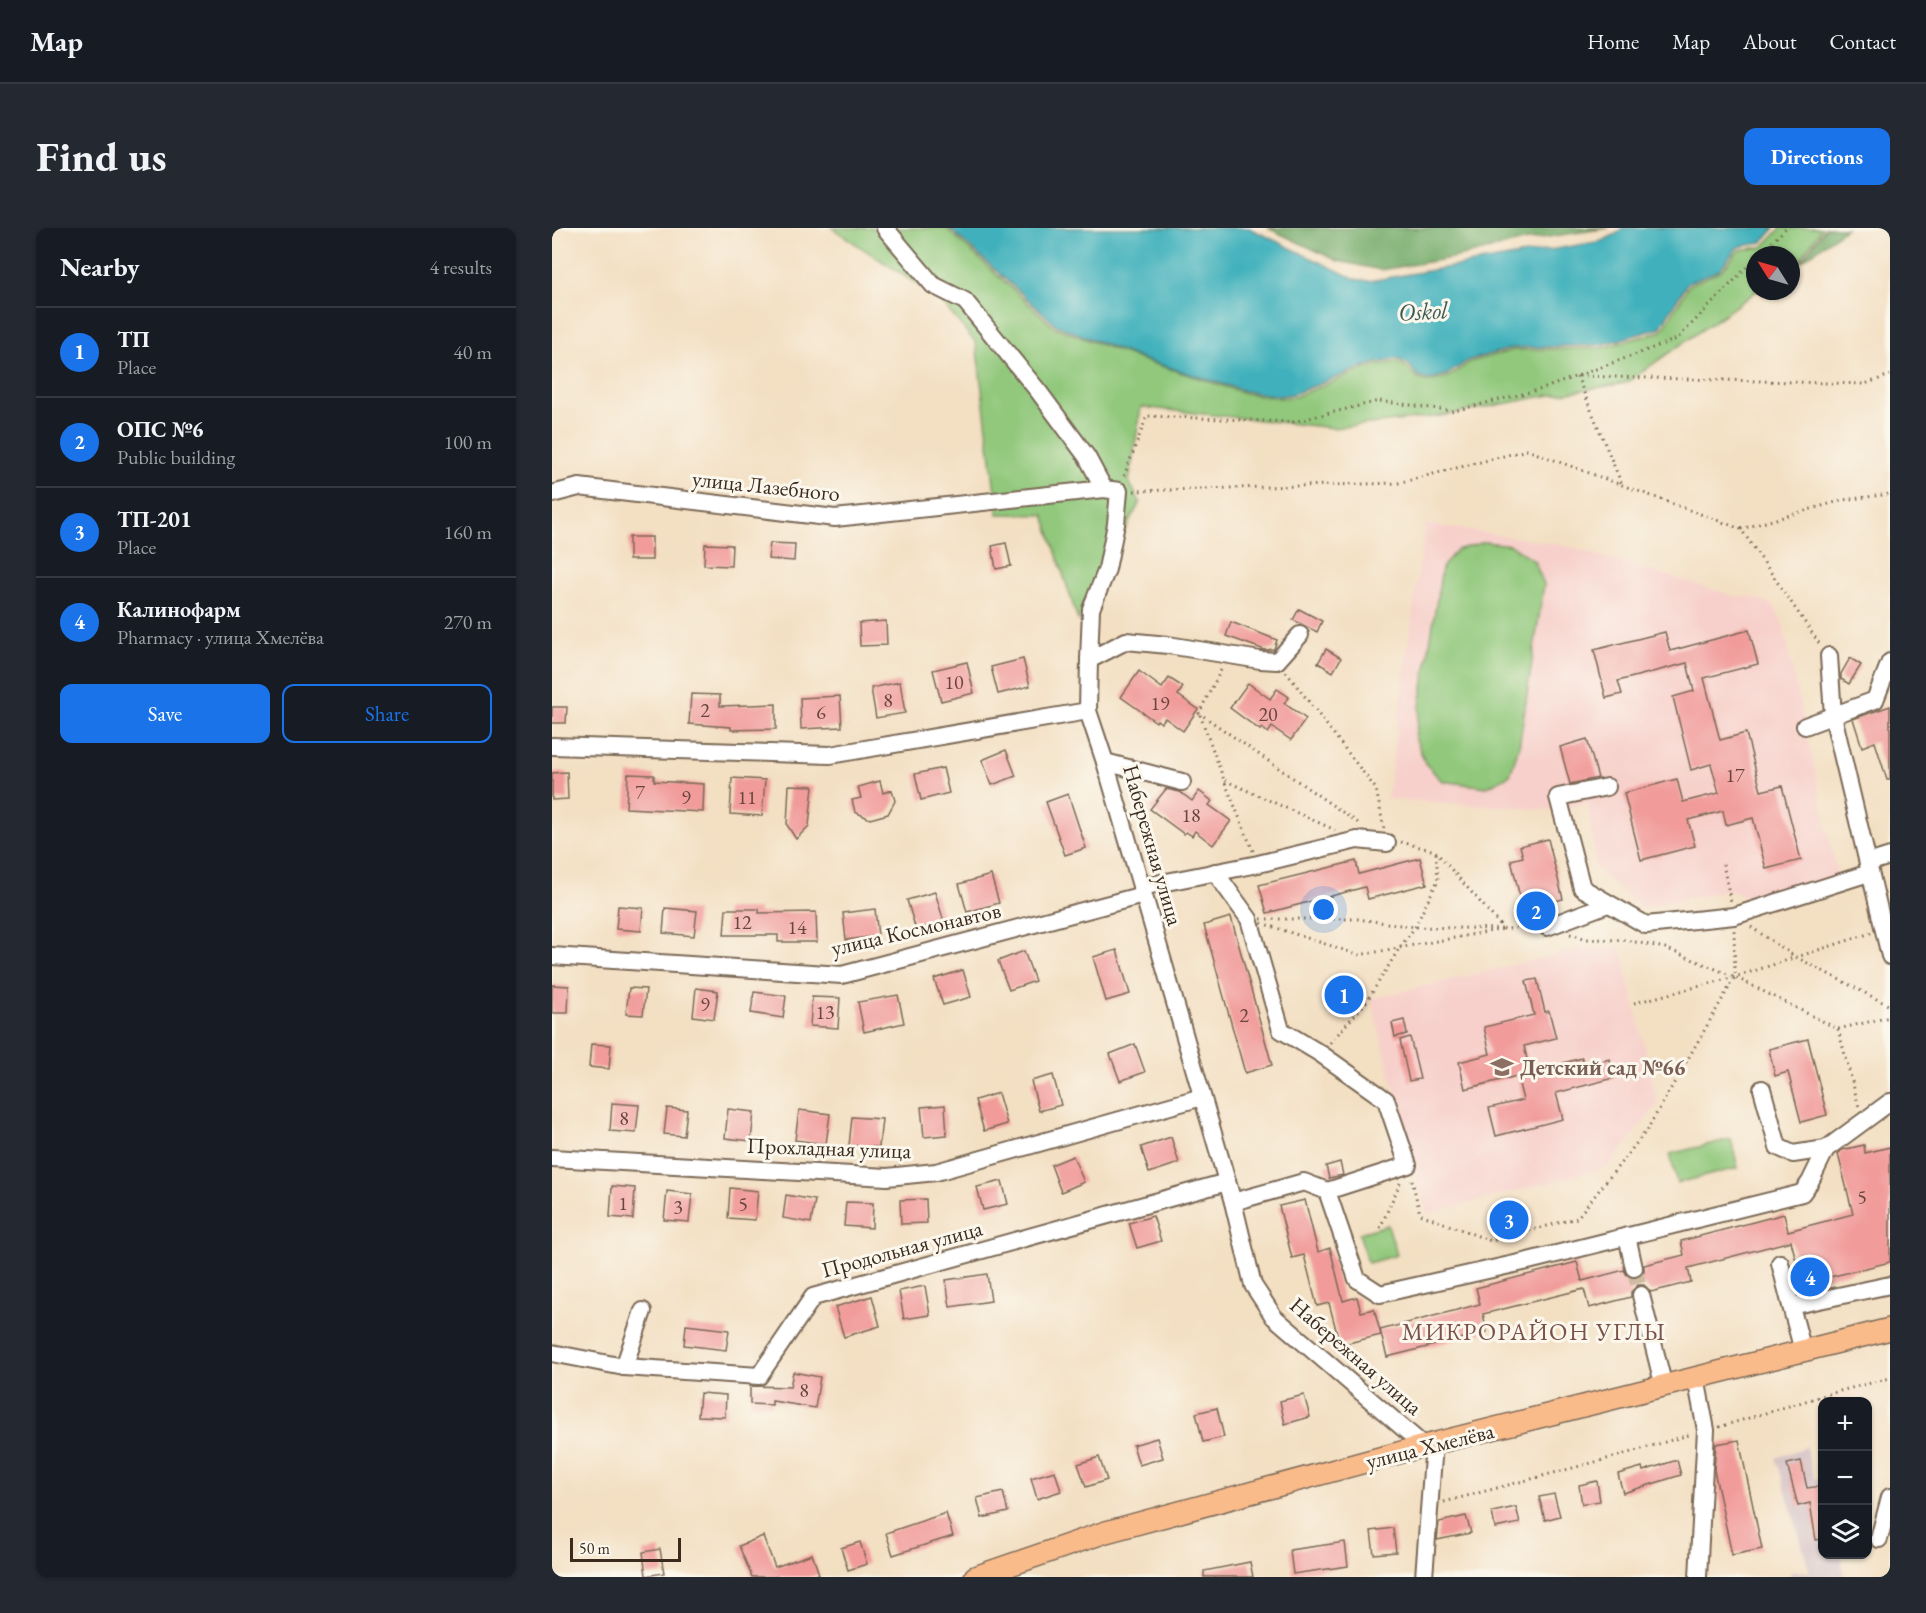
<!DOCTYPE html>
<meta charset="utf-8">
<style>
:root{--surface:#171b24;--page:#242831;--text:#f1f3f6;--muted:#9ea1a6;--line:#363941;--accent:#1a73e8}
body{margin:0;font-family:"EB Garamond",serif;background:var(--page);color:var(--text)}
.controls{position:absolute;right:18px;bottom:18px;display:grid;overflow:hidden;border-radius:12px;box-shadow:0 2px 4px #0004}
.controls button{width:54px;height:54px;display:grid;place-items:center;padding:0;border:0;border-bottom:2px solid var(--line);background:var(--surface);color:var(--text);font:30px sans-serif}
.compass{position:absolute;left:1194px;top:18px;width:54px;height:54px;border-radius:50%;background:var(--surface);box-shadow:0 2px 4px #0004;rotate:307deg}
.scale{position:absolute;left:18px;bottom:15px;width:111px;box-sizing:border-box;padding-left:6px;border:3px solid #3b2a1e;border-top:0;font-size:16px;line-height:21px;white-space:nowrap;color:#3b2a1e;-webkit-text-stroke:4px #fbf7ec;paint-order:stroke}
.you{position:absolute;left:772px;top:682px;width:21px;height:21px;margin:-15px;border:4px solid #fff;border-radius:50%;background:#1a73e8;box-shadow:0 0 0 9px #1a73e833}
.badge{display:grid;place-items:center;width:39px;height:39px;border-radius:50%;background:var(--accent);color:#fff;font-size:20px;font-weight:700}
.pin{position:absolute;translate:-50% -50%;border:3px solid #fff;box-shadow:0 2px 6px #0006}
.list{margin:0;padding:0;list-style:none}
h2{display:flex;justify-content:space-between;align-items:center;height:78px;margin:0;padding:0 24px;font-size:26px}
h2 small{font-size:20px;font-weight:400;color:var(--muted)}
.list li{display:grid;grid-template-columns:39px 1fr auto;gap:18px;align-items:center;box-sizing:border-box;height:90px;padding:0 24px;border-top:2px solid var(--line)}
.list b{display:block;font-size:22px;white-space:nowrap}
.list p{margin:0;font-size:20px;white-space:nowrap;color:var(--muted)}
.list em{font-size:20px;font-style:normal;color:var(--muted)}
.actions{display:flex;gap:12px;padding:18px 24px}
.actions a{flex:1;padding:14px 0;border:2px solid var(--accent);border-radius:12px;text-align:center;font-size:21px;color:var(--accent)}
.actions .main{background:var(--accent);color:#fff}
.icon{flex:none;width:33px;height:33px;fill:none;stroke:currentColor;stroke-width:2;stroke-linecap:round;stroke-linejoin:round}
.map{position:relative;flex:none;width:1338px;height:1349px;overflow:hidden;border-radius:12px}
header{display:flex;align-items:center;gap:36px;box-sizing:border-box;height:84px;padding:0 30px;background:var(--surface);border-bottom:2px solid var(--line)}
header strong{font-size:28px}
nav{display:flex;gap:33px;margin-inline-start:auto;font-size:21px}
.intro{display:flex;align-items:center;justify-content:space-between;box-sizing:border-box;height:144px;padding:0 36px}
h1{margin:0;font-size:42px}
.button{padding:15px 27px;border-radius:12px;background:var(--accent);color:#fff;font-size:21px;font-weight:700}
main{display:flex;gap:36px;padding:0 36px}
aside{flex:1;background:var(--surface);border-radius:12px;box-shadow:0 2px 4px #0004}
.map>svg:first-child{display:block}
</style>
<header>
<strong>Map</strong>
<nav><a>Home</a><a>Map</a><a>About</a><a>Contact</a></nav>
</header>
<div class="intro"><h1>Find us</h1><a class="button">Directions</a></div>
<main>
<aside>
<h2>Nearby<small>4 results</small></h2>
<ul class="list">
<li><span class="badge">1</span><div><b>ТП</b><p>Place</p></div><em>40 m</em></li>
<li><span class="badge">2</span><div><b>ОПС №6</b><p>Public building</p></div><em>100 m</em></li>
<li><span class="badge">3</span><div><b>ТП-201</b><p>Place</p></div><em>160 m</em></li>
<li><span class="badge">4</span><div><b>Калинофарм</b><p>Pharmacy · улица Хмелёва</p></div><em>270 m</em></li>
</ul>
<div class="actions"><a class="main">Save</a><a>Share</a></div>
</aside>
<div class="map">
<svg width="1338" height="1349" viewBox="0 0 1338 1349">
<rect width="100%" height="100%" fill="#fbf7ec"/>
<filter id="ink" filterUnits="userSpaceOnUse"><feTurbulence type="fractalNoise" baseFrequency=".0167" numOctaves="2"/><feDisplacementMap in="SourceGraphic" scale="12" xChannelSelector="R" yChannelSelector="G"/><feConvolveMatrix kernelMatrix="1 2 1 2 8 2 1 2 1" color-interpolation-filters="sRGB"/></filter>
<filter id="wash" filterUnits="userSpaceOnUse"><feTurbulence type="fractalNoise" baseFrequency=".008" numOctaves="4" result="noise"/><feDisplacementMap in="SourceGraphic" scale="24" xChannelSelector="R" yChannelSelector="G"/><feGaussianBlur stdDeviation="1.35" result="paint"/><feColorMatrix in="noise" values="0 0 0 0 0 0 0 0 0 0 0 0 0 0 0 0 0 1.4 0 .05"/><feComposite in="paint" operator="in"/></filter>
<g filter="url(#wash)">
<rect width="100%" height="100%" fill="#f3dfc2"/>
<g fill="#f7d0cb">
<path d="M873,296l139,21 174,52h15l21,9 9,19 55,253 -85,25 -12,-9 -13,-4 -86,18 -46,-39 -8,-66 -35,7 -166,-11z"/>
<path d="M1069,720l37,156 -50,63 -181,47 -56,-215 209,-50z"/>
</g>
<path fill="#d2bec2" d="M1254,1219l8,32 8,-2v77l19,1 3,22h-54l1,-6 19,1 -34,-114z"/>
<g fill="#91c87b" stroke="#66794c" stroke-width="1.5">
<path d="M280,0h114l108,99 88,33 103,33 35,5 14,-1 76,-30 27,-5 9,4 12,13 12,3 20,-6 20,-14 44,-12 88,-2 60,-17 27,-46 32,-14 18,-21 24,-3 18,-19h41l-24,35 -7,4v-12h-36v36h2l-131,92 -87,14 -98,19 -108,12 -192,-21 -12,75 11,20 -62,118 -34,-105 -46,-1 -22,-171 -37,-44z"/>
<path d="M933,314l26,3 23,16 10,23 -25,162 -9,29 -23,12 -45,-6 -17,-18 -10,-26 27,-169 14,-18z"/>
<path d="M1179,911l7,29 -61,15 -7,-29z"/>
<path d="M836,997l9,30 -29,8 -9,-30z"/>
</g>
<g fill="#74ac6b" stroke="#586b44" stroke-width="1.5">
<path d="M716,0h340l-80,12 -71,17 -76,13 -43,-9z"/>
<path d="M1273,0h21l-45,34z"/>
</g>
<path fill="#41b1bc" stroke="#3e6e6d" stroke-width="1.5" d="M397,0h300l106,51 14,2 233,-40 16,-8 4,-5h153l-14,15 -23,4 -19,23 -32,13 -27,45 -59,17 -88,3 -44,12 -21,14 -18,6 -11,-3 -11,-13 -11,-5 -28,6 -76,29 -13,2 -35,-5 -103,-32 -86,-34z"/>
<g id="blocks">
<g fill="#f19c9b">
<rect x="77" y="309" width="23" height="23"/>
<path d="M218,315l25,1 -1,17 -26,-2z"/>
<path d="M454,315l5,23 -15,3 -4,-23z"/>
<path d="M153,316l27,1 -1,21 -27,-1z"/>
<path d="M747,381l23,12 -5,11 -24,-12z"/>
<path d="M334,393l1,24 -27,1 -1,-23z"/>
<path d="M679,394l46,18 -3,9 -9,1 -39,-14z"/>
<path d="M1197,402l9,34 -54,14 16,62 26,-7 15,58 21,-5 19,74 -35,9 -13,-51 -27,7 -3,-14 -35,9 7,26 -54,14 -17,-67 53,-14 6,23 36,-9 -8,-29 -20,6 -18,-73 21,-6 -7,-28 -69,18 4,13 -16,4 -12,-48 71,-18 5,19z"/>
<path d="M774,421l15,9 -8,14 -15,-9z"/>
<path d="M1298,430l11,7 -12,19 -8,-5v-5z"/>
<path d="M471,431l7,27 -32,8 -7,-27z"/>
<path d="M415,434l7,31 -33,8 -8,-31z"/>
<path d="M587,443l23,17 7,-10 14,9 -5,8 20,14 -15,22 -18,-13 -4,5 -4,-3 -1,2 -35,-25z"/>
<path d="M348,454l5,31 -29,5 -5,-30z"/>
<path d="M696,455l22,16 7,-10 12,8 -5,6 22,16 -15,21 -19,-13 -4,6 -6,-5 -2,2 -30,-22z"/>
<path d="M139,466l29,1v11l56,-2v25l-45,1v-3l-42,-3z"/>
<path d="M288,468l2,31 -41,2 -1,-31z"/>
<path d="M1338,478v74h-3l-12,-38 -13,5 -9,-28z"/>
<path d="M0,479h15l-1,16h-14z"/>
<path d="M1035,511l11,39 -28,6 -10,-37z"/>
<path d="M454,522l10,26 -24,9 -10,-25z"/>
<path d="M391,540l6,25 -28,7 -6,-26z"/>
<path d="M15,544l1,27 -16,1v-27z"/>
<path d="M76,546l26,1v6l50,3 -1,28 -77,-4z"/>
<path d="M180,550l33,2 -3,36 -32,-2z"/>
<path d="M328,553l3,12 9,-3 3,11 -7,13 -18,5 -15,-7 -3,-12 9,-2 -3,-11z"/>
<path d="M237,557l24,1 -4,40 -13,13 -9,-14z"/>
<path d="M614,561l14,3 12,9 7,-10 13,10 -3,4 22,16 -18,24 -18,-14 -3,5 -6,-4 -2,2 -34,-25z"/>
<path d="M516,566l18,54 -21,7 -19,-53z"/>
<path d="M996,611l15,60 -12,3 2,11 -27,9 -15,-62 12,-3 -3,-11z"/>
<path d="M868,630l7,26 -59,15 -3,-12 -98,26 -8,-28 97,-24 3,13z"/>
<path d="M439,647l8,28 -32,9 -8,-28z"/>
<path d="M383,664l9,30 -28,8 -9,-30z"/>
<path d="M66,678l25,2 -2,23 -25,-2z"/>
<path d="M113,680l32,3 -3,25 -31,-3z"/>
<path d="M174,681h33v4l57,-1 1,30h-39v-7h-54z"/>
<path d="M323,681l3,27 -32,4 -3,-27z"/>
<path d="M679,689l41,148 -27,8 -41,-148z"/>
<path d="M565,722l13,44 -24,7 -13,-44z"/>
<path d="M472,723l11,30 -26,9 -11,-29z"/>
<path d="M411,742l8,27 -28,8 -9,-26z"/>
<path d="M985,751l8,33 4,-1 7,27 -32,8 6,26 52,-14 2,8 26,-7 4,19 -58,15 7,26 -67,17 -7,-28 34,-8 -6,-24 -52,13 -6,-27 31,-8 -6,-27 50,-12 -8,-34z"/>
<path d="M805,754l5,19 -30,8 -5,-19z"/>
<path d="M0,757l17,1 -1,27h-16z"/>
<path d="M77,760l17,1 -3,26 -17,-1z"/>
<path d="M144,760l22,3 -4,28 -21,-3z"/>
<path d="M202,764l32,4 -3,22 -32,-5z"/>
<path d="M346,767l6,28 -40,9 -6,-30z"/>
<path d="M260,769l28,1 -2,30 -28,-2z"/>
<path d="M852,792l3,14 -12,3 -3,-14z"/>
<path d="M858,809l10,42 -11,2 -9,-41z"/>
<path d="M1256,811l19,76 -26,7 -13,-50 -13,4 -6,-27z"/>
<path d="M39,816l20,1 -2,24 -20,-2z"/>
<path d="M583,816l10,28 -25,9 -10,-27z"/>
<path d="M501,847l8,30 -22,6 -8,-30z"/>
<path d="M446,865l9,31 -23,7 -9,-31z"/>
<path d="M60,875l27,2 -3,28 -26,-2z"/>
<path d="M393,877l2,30 -23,2 -3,-30z"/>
<path d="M115,880l20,2 -3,26 -20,-2z"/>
<path d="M176,881l26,3 -3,29 -26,-3z"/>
<path d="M247,882l31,4 -4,30 -31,-4z"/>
<path d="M300,889l30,2 -3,28 -30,-1z"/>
<path d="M619,909l8,26 -30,10 -8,-26z"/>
<path d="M1312,917l1,8 25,-6v115l-88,22 -11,-43 -103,27 3,14 -40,10 -7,-7h-6l-7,7v5l-42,11 -5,-19 -101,25 4,18 -100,25 -7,-27 100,-26 -4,-16 101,-26 5,19 42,-11 3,5 9,3 8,-6v-7l40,-10 -3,-14 103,-27 4,17 65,-17 -15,-60 4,-4z"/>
<path d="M521,928l11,26 -23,10 -10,-27z"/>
<path d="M788,934l3,13 -14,3 -3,-12z"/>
<path d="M450,953l6,23 -25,6 -6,-23z"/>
<path d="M60,958l23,2 -2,31 -23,-2z"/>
<path d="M178,960l28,3 -3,29 -27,-2z"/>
<path d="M115,963l25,3 -3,28 -25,-2z"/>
<path d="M234,967l29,5 -4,23 -28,-5z"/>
<path d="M374,971l1,24 -26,1 -1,-24z"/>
<path d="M753,972l13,52 12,-4 13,53 14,-4 4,15 13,-3 7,26 -41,10 -11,-42 -12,3 -13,-51 -12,3 -13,-52z"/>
<path d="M294,974l27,1 -1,25 -28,-2z"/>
<path d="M961,980l5,20 -12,4 -6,-20z"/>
<path d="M601,988l8,25 -24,7 -8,-25z"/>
<path d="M435,1046l4,27 -41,6 -4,-27z"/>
<path d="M373,1058l5,29 -26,4 -5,-28z"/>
<path d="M320,1068l8,30 -36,11 -9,-30z"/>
<path d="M134,1097l43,5 -3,20 -42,-5z"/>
<path d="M241,1144l27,5 -5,31 -43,-7v4l-22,-1v-18l40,1z"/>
<path d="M148,1165l26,2 -1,22 -27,-1z"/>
<path d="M752,1167l6,22 -25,7 -5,-23z"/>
<path d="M665,1180l7,29 -21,5 -7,-29z"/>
<path d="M605,1210l6,20 -24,7 -6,-20z"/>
<path d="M1187,1212l23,109 -30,6 -18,-85 2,-26z"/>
<path d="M547,1229l8,23 -21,7 -8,-23z"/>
<path d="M1125,1232l4,15 -58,18 -5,-19 24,-7 1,4z"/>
<path d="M1249,1233l6,27 15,-2v53l-6,1 -6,-37 -12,3 -11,-42z"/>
<path d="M503,1243l6,20 -24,8 -6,-21z"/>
<path d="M1045,1253l3,20 -18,3 -3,-19z"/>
<path d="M451,1264l5,20 -26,6 -5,-20z"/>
<path d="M1002,1266l6,22 -15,4 -6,-23z"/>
<path d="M964,1279l4,16 -25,5 -3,-16z"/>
<path d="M394,1285l7,23 -60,19 -7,-22z"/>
<path d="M914,1288l5,17 -34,7 2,-18z"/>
<path d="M841,1300l3,24 -22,2 -3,-23z"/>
<path d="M211,1308l12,31 37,-13 7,20 -9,3h-58l-13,-31z"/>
<path d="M308,1314l7,22 -19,6 -7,-22z"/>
<path d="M793,1314l3,24 -55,8 -3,-24z"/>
<path d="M108,1321l4,24 -18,3 -3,-24z"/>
<path d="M698,1334l3,15h-49v-6z"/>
</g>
</g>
</g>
<g filter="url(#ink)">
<use href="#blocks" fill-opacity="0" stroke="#7b6957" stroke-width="1.5"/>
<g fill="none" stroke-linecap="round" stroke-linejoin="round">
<path stroke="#cebba1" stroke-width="16" stroke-dasharray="16 8" stroke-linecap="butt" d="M1082,1040l7,27"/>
<g stroke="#7b6957" stroke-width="20">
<g id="minor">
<path d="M333,0l48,57 32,16 74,91 48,65 17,32"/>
<path d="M0,266l27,-7 256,31 269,-29 15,2 -3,33 -9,45 -16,40 -2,51 -1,51 17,51 128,440 20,83 21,32 150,129"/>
<path d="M1277,428l4,60 57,240"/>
<path d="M537,432l37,-19 42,4 92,15 17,1 23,-26"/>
<path d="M1253,498l70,-26 15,-38"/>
<path d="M0,518l278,9 258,-44"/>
<path d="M553,534l77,20"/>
<path d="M1055,559l-49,10 24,91 64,37 88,-9 135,-43"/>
<path d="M1316,635l22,-7"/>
<path d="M663,644l34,47 32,111 40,24 65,46 22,65 -81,26 30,88 23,15 148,-33 274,-68 8,-11 16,-33 64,-47"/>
<path d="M589,659l117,-23 99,-24 30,3"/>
<path d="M995,699l61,-23"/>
<path d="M0,728l290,19 301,-80"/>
<path d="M1210,861l16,58 15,7 33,-5"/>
<path d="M0,930l335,19 49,-5 266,-75"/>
<path d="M681,974l71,-20 23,9"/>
<path d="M1075,1008l7,32"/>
<path d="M1228,1035l11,43"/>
<path d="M1089,1067l23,92"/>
<path d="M1251,1123l-12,-45 99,-21"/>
<path d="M0,1125l72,14 135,9 54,-79 414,-115"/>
<path d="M72,1139l19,-56"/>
<path d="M1144,1150l10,52 -8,147"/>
<path d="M1327,1311l11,-42"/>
<path d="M872,1349l10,-133"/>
</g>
</g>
<g stroke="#7b6957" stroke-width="24">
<path id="major" d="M423,1349l131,-45 318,-86 466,-117"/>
</g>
<g stroke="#7b6957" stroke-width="3" stroke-dasharray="1.5 4.5" stroke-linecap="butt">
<path d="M1207,27l27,-27"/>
<path d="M1025,148l45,109"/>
<path d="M1027,148l286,8 25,-9"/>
<path d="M572,248l23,-60 146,6 86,-21 75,10 88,-22 135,-50 78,-80"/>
<path d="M582,263l264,-8 129,-33 214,79 80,117"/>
<path d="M1189,301l102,-29 47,-6"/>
<path d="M669,442l-22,43 162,112"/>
<path d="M734,444l90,117 8,40"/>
<path d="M648,487l24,65"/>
<path d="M849,614l34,9 69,78 28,-1"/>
<path d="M701,623l-29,-71 111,50"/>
<path d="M1171,636l8,39"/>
<path d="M697,691h109l57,8 89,2 -145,26z"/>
<path d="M1199,699l43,29 96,50"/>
<path d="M1018,706l17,5 38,1 40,8 70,29 103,52 52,-12"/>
<path d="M1082,775l101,-26 136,-44"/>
<path d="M1286,801l21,78"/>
<path d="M778,815l37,-42 33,-54 15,-20 23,-47 -2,-28"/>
<path d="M860,952l8,34 71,27 86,-23 70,-88 88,-153 -1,-47"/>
<path d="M828,1000l20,-45"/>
<path d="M1167,1199l113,-34 58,-15"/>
<path d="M892,1274l174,-46 74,-22"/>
</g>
<use href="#minor" stroke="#fff" stroke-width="16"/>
<use href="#major" stroke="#fabb8b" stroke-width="21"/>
</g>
</g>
<defs>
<g id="school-bare" transform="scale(1.8)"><path d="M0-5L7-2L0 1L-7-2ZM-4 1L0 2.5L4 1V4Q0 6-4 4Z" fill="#8d6e63" stroke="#fbf7ec" stroke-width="2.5" paint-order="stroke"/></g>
</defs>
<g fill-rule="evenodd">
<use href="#school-bare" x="950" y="839"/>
</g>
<g text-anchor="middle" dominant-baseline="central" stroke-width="6" stroke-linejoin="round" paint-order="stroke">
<g font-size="20" fill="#68463d">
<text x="402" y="454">10</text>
<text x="336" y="472">8</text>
<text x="608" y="475">19</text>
<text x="153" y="482">2</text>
<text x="269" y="484">6</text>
<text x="716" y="486">20</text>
<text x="1183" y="547">17</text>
<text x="88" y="564">7</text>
<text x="134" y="569">9</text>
<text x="195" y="569">11</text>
<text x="639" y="587">18</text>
<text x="190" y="694">12</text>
<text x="245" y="699">14</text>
<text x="153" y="776">9</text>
<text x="273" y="784">13</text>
<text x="692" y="787">2</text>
<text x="72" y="890">8</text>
<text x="1310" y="969">5</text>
<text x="71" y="975">1</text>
<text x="191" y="976">5</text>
<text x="126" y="979">3</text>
<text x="252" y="1162">8</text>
</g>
<g font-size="22" fill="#3b2a1e" stroke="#fbf7ec">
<text transform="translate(214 258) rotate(6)">улица Лазебного</text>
<text transform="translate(601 617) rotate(74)">Набережная улица</text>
<text transform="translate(364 701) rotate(-13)">улица Космонавтов</text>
<text transform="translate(277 920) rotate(2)">Прохладная улица</text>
<text transform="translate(350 1021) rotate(-15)">Продольная улица</text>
<text transform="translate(804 1128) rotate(41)">Набережная улица</text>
<text transform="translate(878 1218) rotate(-14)">улица Хмелёва</text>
</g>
<g font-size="22" font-weight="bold" fill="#785e54" stroke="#fbf7ec" text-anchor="start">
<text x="968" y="839">Детский сад №66</text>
</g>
<g font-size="24" font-style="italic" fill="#3d5955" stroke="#fbf7ec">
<text transform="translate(871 83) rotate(-3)">Oskol</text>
</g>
<g font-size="24" letter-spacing="1.5" fill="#7b524a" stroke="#fbf7ec">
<text x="982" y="1103">МИКРОРАЙОН УГЛЫ</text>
</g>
</g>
</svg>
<div class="controls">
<button>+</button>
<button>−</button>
<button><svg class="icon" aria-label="layers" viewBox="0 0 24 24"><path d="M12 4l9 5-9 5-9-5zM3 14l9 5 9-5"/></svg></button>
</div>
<svg class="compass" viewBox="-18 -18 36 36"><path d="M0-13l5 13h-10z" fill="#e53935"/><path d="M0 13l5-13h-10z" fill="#9ea1a6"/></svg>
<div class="scale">50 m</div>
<div class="you"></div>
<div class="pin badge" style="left:792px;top:767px">1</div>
<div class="pin badge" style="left:984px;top:683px">2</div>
<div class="pin badge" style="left:957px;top:992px">3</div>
<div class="pin badge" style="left:1258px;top:1049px">4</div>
</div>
</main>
